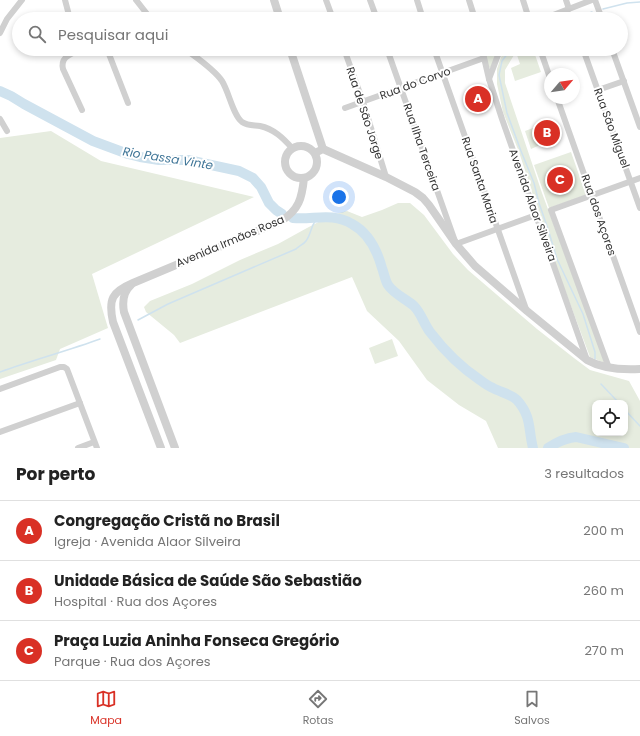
<!DOCTYPE html>
<html lang="pt">
<meta charset="utf-8">
<style>
:root{--surface:#fff;--page:#f2f2f2;--text:#222;--muted:#767676;--line:#e0e0e0;--accent:#d93025}
body{margin:0;font-family:Poppins,sans-serif;background:var(--page);color:var(--text)}
.controls{position:absolute;right:12px;bottom:12px;display:grid;overflow:hidden;border-radius:8px;box-shadow:0 2px 6px #0003}
.controls button{width:36px;height:36px;display:grid;place-items:center;padding:0;border:0;border-bottom:1px solid var(--line);background:var(--surface);color:var(--text);font:20px sans-serif}
.compass{position:absolute;left:544px;top:68px;width:36px;height:36px;border-radius:50%;background:var(--surface);box-shadow:0 2px 6px #0003;rotate:61deg}
.you{position:absolute;left:339px;top:197px;width:14px;height:14px;margin:-10px;border:3px solid #fff;border-radius:50%;background:#1a73e8;box-shadow:0 0 0 6px #1a73e833}
.badge{display:grid;place-items:center;width:26px;height:26px;border-radius:50%;background:var(--accent);color:#fff;font-size:13px;font-weight:700}
.pin{position:absolute;translate:-50% -50%;border:2px solid #fff;box-shadow:0 1px 4px #0006}
.list{margin:0;padding:0;list-style:none}
h2{display:flex;justify-content:space-between;align-items:center;height:52px;margin:0;padding:0 16px;font-size:17px}
h2 small{font-size:13px;font-weight:400;color:var(--muted)}
.list li{display:grid;grid-template-columns:26px 1fr auto;gap:12px;align-items:center;box-sizing:border-box;height:60px;padding:0 16px;border-top:1px solid var(--line)}
.list b{display:block;font-size:15px;white-space:nowrap}
.list p{margin:0;font-size:13px;white-space:nowrap;color:var(--muted)}
.list em{font-size:13px;font-style:normal;color:var(--muted)}
.icon{flex:none;width:22px;height:22px;fill:none;stroke:currentColor;stroke-width:2;stroke-linecap:round;stroke-linejoin:round}
.map{position:relative;flex:none;width:640px;height:448px;overflow:hidden}
.search{position:absolute;background:var(--surface);box-shadow:0 2px 6px #0003;left:12px;right:12px;top:12px;height:44px;display:flex;align-items:center;gap:10px;box-sizing:border-box;padding:0 14px;border-radius:22px;color:var(--muted);font-size:15px}
.sheet{height:232px;background:var(--surface)}
nav{display:flex;justify-content:space-around;align-items:center;box-sizing:border-box;height:56px;border-top:1px solid var(--line);background:var(--surface);font-size:11px;color:var(--muted)}
nav a{display:grid;justify-items:center;gap:2px}
nav .on{color:var(--accent)}
.map>svg:first-child{display:block}
</style>
<div class="map">
<svg width="640" height="448" viewBox="0 0 640 448">
<rect width="100%" height="100%" fill="#fff"/>
<g fill="#e6ecdf" fill-rule="evenodd">
<path d="M484,49h15l-7,17 -3,2z"/>
<path d="M507,49h12l-2,1 -12,20v13l37,110 63,170 -15,-6 -34,-91 -37,-114 -16,-40 -6,-28v-15l4,-12z"/>
<path d="M533,49l8,23 -26,9 -4,-13 9,-4 -3,-9z"/>
<path d="M533,128l7,17 -9,4 -6,-18z"/>
<path d="M51,131l50,30 153,36 -162,77 16,54 -48,21 -4,11 -56,19v-241z"/>
<path d="M571,152l15,43 -37,13 -15,-43z"/>
<path d="M398,203h12l14,12 29,39 15,16 69,59 37,29 16,12 39,11 11,20v47h-142l-12,-27 -27,-16 -32,-25 -28,-39 -32,-30 -15,-34 -172,66 -6,-8 -28,-23 -2,-5 6,-6 42,-17 48,-24 38,-16 29,-16 25,-13 15,-4 15,6 20,-7zM595,403h30v30h-30z"/>
<path d="M392,339l6,17 -23,8 -6,-16z"/>
</g>
<g fill="none" stroke-linecap="round" stroke-linejoin="round">
<g stroke="#cfe2ee" stroke-width="1.5">
<path d="M603,9l24,-6 13,-1"/>
<path d="M572,19l20,-7"/>
<path d="M511,49l-9,12 -3,14 8,38 14,38 13,32 5,20 9,26 9,30 26,55 12,38v7"/>
<path d="M138,320l30,-16 128,-55c3,-3 8,-5 10,-8 6,-8 5,-19 13,-24"/>
<path d="M0,372c33,-12 67,-21 100,-33"/>
<path d="M601,384l18,19"/>
<path d="M625,410l15,16"/>
</g>
<g stroke="#cfe2ee" stroke-width="10">
<path d="M0,91l11,5 13,8 69,37 35,13 12,3 19,3h29l51,11 14,7 8,9 8,16 7,7 6,4"/>
<path d="M293,218c21,2 39,-6 59,6 17,9 25,26 30,44 2,5 3,12 6,17 6,9 18,14 26,21 7,7 10,18 16,26 13,17 32,36 50,48 4,3 8,6 13,8 7,4 18,6 24,12 15,17 11,29 16,48"/>
<path d="M548,448c9,-6 17,-10 28,-11l48,11"/>
</g>
<g stroke="#d0d0d0" stroke-width="6">
<path d="M65,0l5,19"/>
<path d="M136,0l15,19"/>
<path d="M326,0l7,19"/>
<path d="M370,0l7,19"/>
<path d="M417,0l6,19"/>
<path d="M469,0l6,19"/>
<path d="M523,0l6,19"/>
<path d="M566,0l3,9"/>
<path d="M595,0l7,19"/>
<path d="M543,19l49,-19"/>
<path d="M0,33l7,-14 15,-19"/>
<path d="M81,49c-9,5 -21,7 -18,20l19,41"/>
<path d="M107,49l21,54"/>
<path d="M185,49c12,9 29,20 37,32 7,11 11,34 20,41 6,4 12,3 18,4 14,3 23,12 32,22"/>
<path d="M344,49l19,53 23,75"/>
<path d="M387,49l69,195 80,-29"/>
<path d="M434,49l92,260"/>
<path d="M482,49l7,30 13,40 85,241"/>
<path d="M540,49l10,29"/>
<path d="M583,49l57,159"/>
<path d="M612,49l28,78"/>
<path d="M489,79l9,-24 4,-6"/>
<path d="M598,90l26,-9"/>
<path d="M557,98l83,234"/>
<path d="M345,108l139,-50"/>
<path d="M0,119l7,12"/>
<path d="M609,368l-58,-158 89,-32"/>
<path d="M0,389l60,-22h4l3,2 30,79"/>
<path d="M0,432l80,-29"/>
<path d="M78,448l16,-6"/>
</g>
<g stroke="#d0d0d0" stroke-width="8">
<path d="M274,0l6,19"/>
<path d="M290,49l33,100"/>
<circle cx="301" cy="162" r="16"/>
<path d="M315,153l8,-4 63,28 29,15 8,6 6,7 27,39 19,22 52,45 60,49c16,9 35,10 53,9"/>
<path d="M131,285c-8,7 -9,16 -7,27l51,136"/>
<path d="M161,448l-48,-126c-5,-23 -1,-30 20,-39l148,-62c18,-11 21,-23 23,-43"/>
</g>
</g>
<g text-anchor="middle" dominant-baseline="central" stroke-width="4" stroke-linejoin="round" paint-order="stroke">
<g font-size="11" fill="#333" stroke="#fff">
<text transform="translate(415 83) rotate(-20)">Rua do Corvo</text>
<text transform="translate(365 113) rotate(72)">Rua de São Jorge</text>
<text transform="translate(612 128) rotate(70)">Rua São Miguel</text>
<text transform="translate(422 147) rotate(71)">Rua Ilha Terceira</text>
<text transform="translate(480 180) rotate(71)">Rua Santa Maria</text>
<text transform="translate(533 205) rotate(70)">Avenida Alaor Silveira</text>
<text transform="translate(599 215) rotate(71)">Rua dos Açores</text>
<text transform="translate(230 241) rotate(-23)">Avenida Irmãos Rosa</text>
</g>
<g font-size="12" font-style="italic" fill="#3f7597" stroke="#fff">
<text transform="translate(168 158) rotate(9)">Rio Passa Vinte</text>
</g>
</g>
</svg>
<div class="controls">
<button><svg class="icon" aria-label="locate" viewBox="0 0 24 24"><circle cx="12" cy="12" r="6"/><path d="M12 2v4M12 18v4M2 12h4M18 12h4"/></svg></button>
</div>
<svg class="compass" viewBox="-18 -18 36 36"><path d="M0-13l5 13h-10z" fill="#e53935"/><path d="M0 13l5-13h-10z" fill="#767676"/></svg>
<div class="you"></div>
<div class="pin badge" style="left:478px;top:99px">A</div>
<div class="pin badge" style="left:547px;top:133px">B</div>
<div class="pin badge" style="left:560px;top:180px">C</div>
<div class="search"><svg class="icon" aria-label="search" viewBox="0 0 24 24"><circle cx="10" cy="10" r="6"/><path d="M15 15l6 6"/></svg>Pesquisar aqui</div>
</div>
<section class="sheet">
<h2>Por perto<small>3 resultados</small></h2>
<ul class="list">
<li><span class="badge">A</span><div><b>Congregação Cristã no Brasil</b><p>Igreja · Avenida Alaor Silveira</p></div><em>200 m</em></li>
<li><span class="badge">B</span><div><b>Unidade Básica de Saúde São Sebastião</b><p>Hospital · Rua dos Açores</p></div><em>260 m</em></li>
<li><span class="badge">C</span><div><b>Praça Luzia Aninha Fonseca Gregório</b><p>Parque · Rua dos Açores</p></div><em>270 m</em></li>
</ul>
</section>
<nav>
<a class="on"><svg class="icon" aria-label="map" viewBox="0 0 24 24"><path d="M3 6l6-2 6 2 6-2v14l-6 2-6-2-6 2zM9 4v14M15 6v14"/></svg>Mapa</a>
<a><svg class="icon" aria-label="directions" viewBox="0 0 24 24"><path d="M12 3l9 9-9 9-9-9zM9 14v-3h6M13 9l2 2-2 2"/></svg>Rotas</a>
<a><svg class="icon" aria-label="saved" viewBox="0 0 24 24"><path d="M7 4h10v16l-5-4-5 4z"/></svg>Salvos</a>
</nav>
